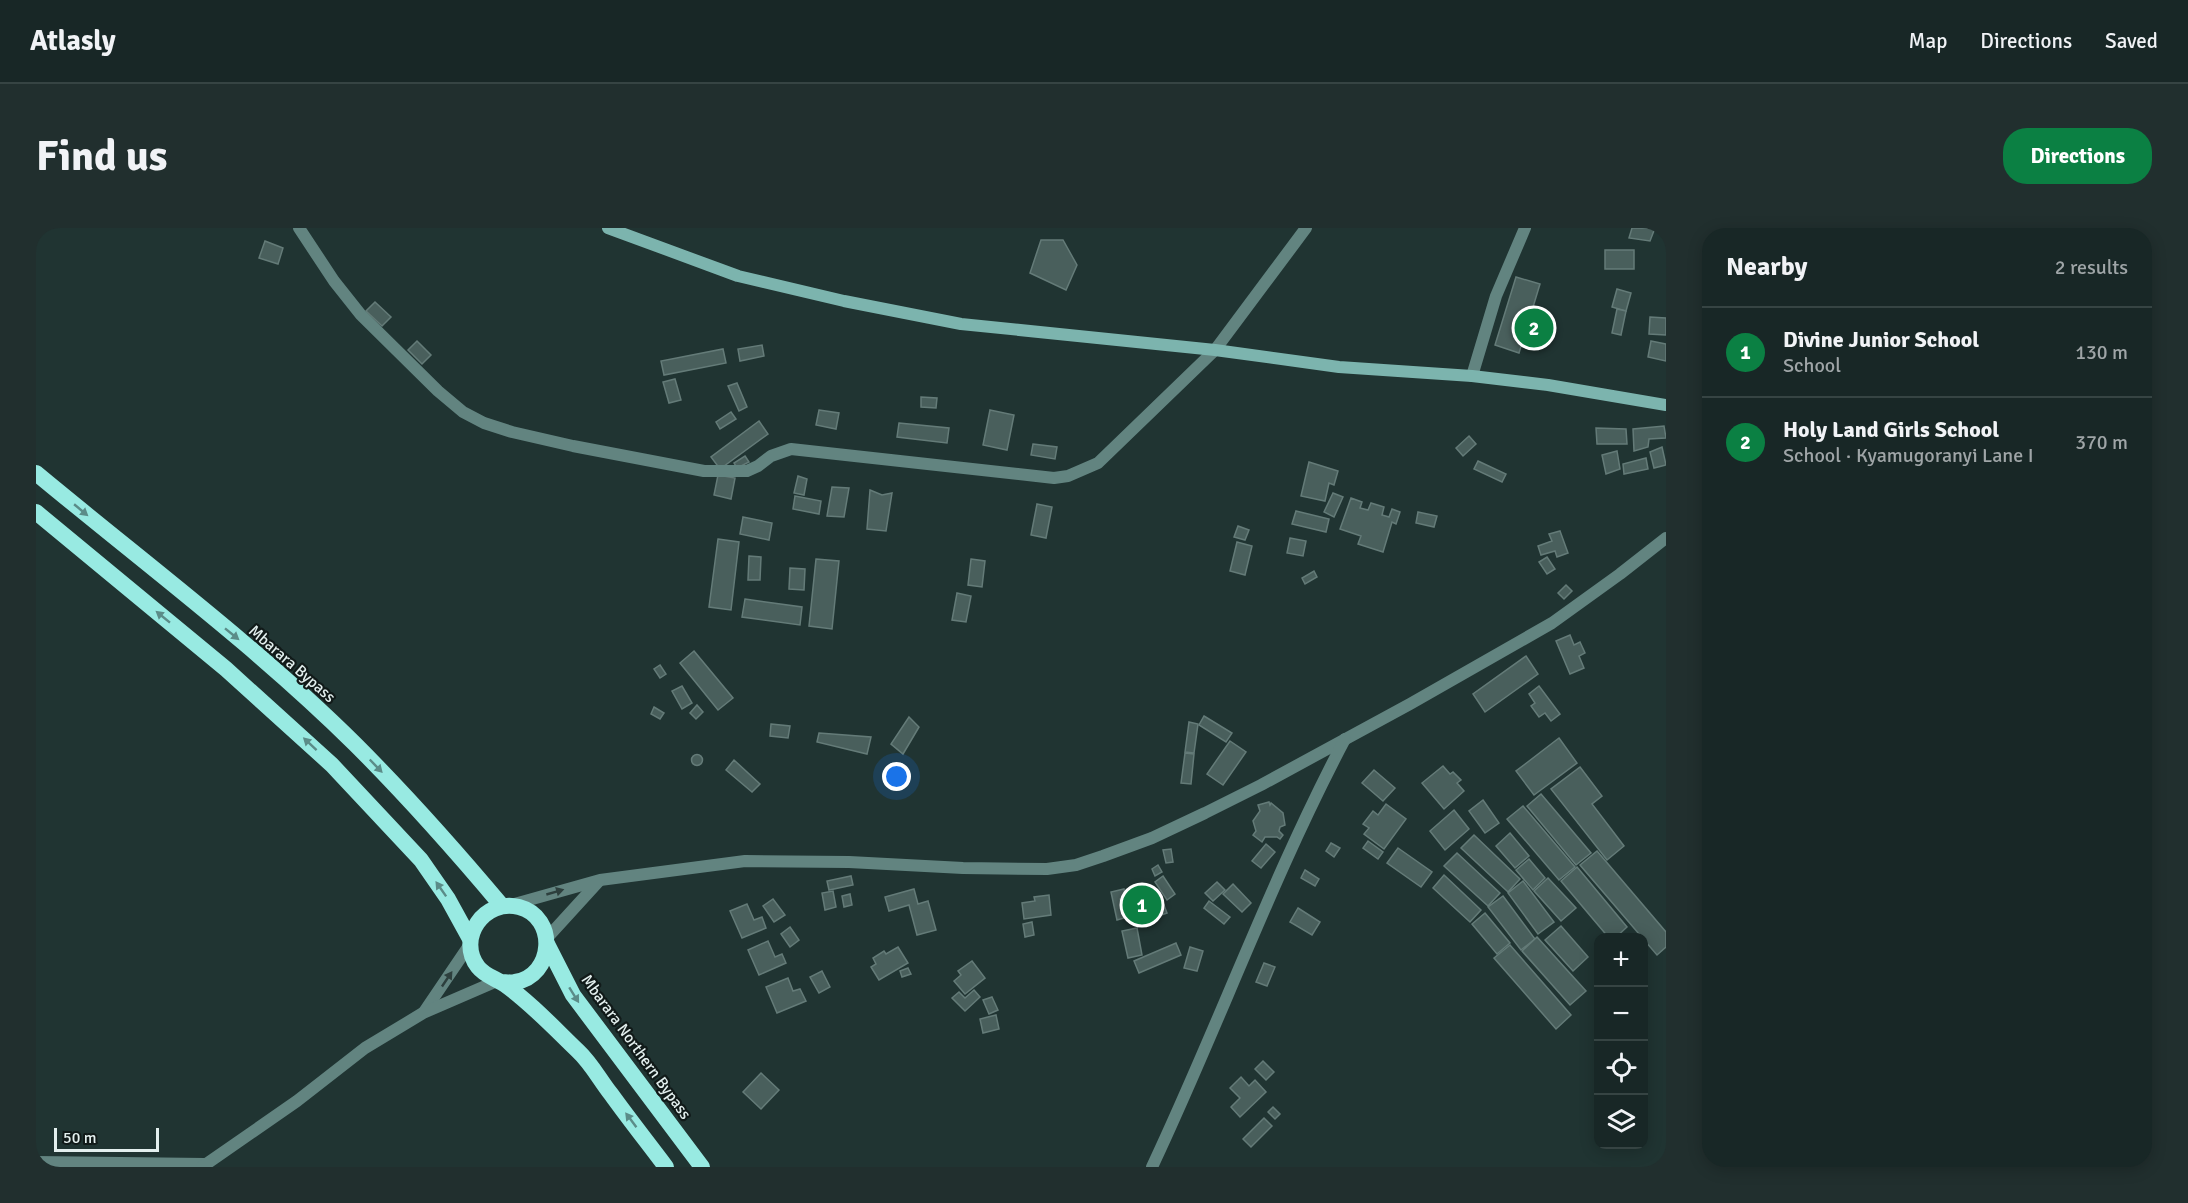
<!DOCTYPE html>
<meta charset="utf-8">
<style>
:root{--surface:#182726;--page:#212f2e;--text:#f1f3f6;--muted:#9fa5a7;--line:#364443;--accent:#0b8043}
body{margin:0;font-family:Signika,sans-serif;background:var(--page);color:var(--text)}
.controls{position:absolute;right:18px;bottom:18px;display:grid;overflow:hidden;border-radius:12px;box-shadow:0 3px 15px #0003}
.controls button{width:54px;height:54px;display:grid;place-items:center;padding:0;border:0;border-bottom:2px solid var(--line);background:var(--surface);color:var(--text);font:30px sans-serif}
.scale{position:absolute;left:18px;bottom:15px;width:105px;box-sizing:border-box;padding-left:6px;border:3px solid #e3efee;border-top:0;font-size:16px;line-height:21px;white-space:nowrap;color:#e3efee;-webkit-text-stroke:4px #111a19;paint-order:stroke}
.you{position:absolute;left:861px;top:549px;width:21px;height:21px;margin:-15px;border:4px solid #fff;border-radius:50%;background:#1a73e8;box-shadow:0 0 0 9px #1a73e833}
.badge{display:grid;place-items:center;width:39px;height:39px;border-radius:50%;background:var(--accent);color:#fff;font-size:20px;font-weight:700}
.pin{position:absolute;translate:-50% -50%;border:3px solid #fff;box-shadow:0 2px 6px #0006}
.list{margin:0;padding:0;list-style:none}
h2{display:flex;justify-content:space-between;align-items:center;height:78px;margin:0;padding:0 24px;font-size:26px}
h2 small{font-size:20px;font-weight:400;color:var(--muted)}
.list li{display:grid;grid-template-columns:39px 1fr auto;gap:18px;align-items:center;box-sizing:border-box;height:90px;padding:0 24px;border-top:2px solid var(--line)}
.list b{display:block;font-size:22px;white-space:nowrap}
.list p{margin:0;font-size:20px;white-space:nowrap;color:var(--muted)}
.list em{font-size:20px;font-style:normal;color:var(--muted)}
.icon{flex:none;width:33px;height:33px;fill:none;stroke:currentColor;stroke-width:2;stroke-linecap:round;stroke-linejoin:round}
.map{position:relative;flex:none;width:1630px;height:939px;overflow:hidden;border-radius:24px}
header{display:flex;align-items:center;gap:36px;box-sizing:border-box;height:84px;padding:0 30px;background:var(--surface);border-bottom:2px solid var(--line)}
header strong{font-size:28px}
nav{display:flex;gap:33px;margin-inline-start:auto;font-size:21px}
.intro{display:flex;align-items:center;justify-content:space-between;box-sizing:border-box;height:144px;padding:0 36px}
h1{margin:0;font-size:42px}
.button{padding:15px 27px;border-radius:24px;background:var(--accent);color:#fff;font-size:21px;font-weight:700}
main{display:flex;gap:36px;padding:0 36px}
aside{flex:1;background:var(--surface);border-radius:24px;box-shadow:0 3px 15px #0003}
.map>svg:first-child{display:block}
</style>
<header>
<strong>Atlasly</strong>
<nav><a>Map</a><a>Directions</a><a>Saved</a></nav>
</header>
<div class="intro"><h1>Find us</h1><a class="button">Directions</a></div>
<main>
<div class="map">
<svg width="1630" height="939" viewBox="0 0 1630 939">
<rect width="100%" height="100%" fill="#203432"/>
<g fill="#495f5c" stroke="#647b78" stroke-width="1.5">
<path d="M1596,0h23l-5,13 -21,-3z"/>
<path d="M1005,12h22l14,25 -11,25 -36,-17z"/>
<path d="M229,13l18,7 -5,16 -19,-6z"/>
<rect x="1569" y="22" width="29" height="19"/>
<path d="M1480,49l24,7 -21,69 -24,-8z"/>
<path d="M1581,61l14,4 -5,18 -14,-4z"/>
<path d="M339,74l16,15 -9,9 -16,-15z"/>
<path d="M1581,81l9,2 -5,24 -9,-2z"/>
<path d="M1614,89l16,1v17l-17,-1z"/>
<path d="M381,113l14,14 -9,9 -14,-14z"/>
<path d="M1615,113l15,3v17l-18,-4z"/>
<path d="M726,117l2,11 -24,5 -2,-12z"/>
<path d="M687,121l3,14 -62,12 -3,-14z"/>
<path d="M639,151l6,21 -12,3 -6,-21z"/>
<path d="M701,155l10,24 -8,4 -11,-25z"/>
<path d="M885,169l16,1 -1,10 -15,-1z"/>
<path d="M783,182l20,3 -3,16 -20,-4z"/>
<path d="M954,182l24,5 -7,35 -24,-5z"/>
<path d="M695,184l5,7 -16,10 -4,-7z"/>
<path d="M723,193l9,13 -48,35 -9,-12z"/>
<path d="M863,195l50,5 -2,15 -50,-6z"/>
<path d="M1628,198l2,12 -17,1 -1,8 -14,4 -1,-22z"/>
<path d="M1560,200l30,1 1,15h-30z"/>
<path d="M1433,208l7,8 -13,12 -7,-8z"/>
<path d="M997,216l24,3 -2,12 -24,-4z"/>
<path d="M1626,219l4,18 -12,3 -4,-16z"/>
<path d="M1581,223l3,18 -14,5 -4,-19z"/>
<path d="M709,228l4,6 -12,6 -3,-5z"/>
<path d="M1610,230l2,11 -24,5 -1,-10z"/>
<path d="M1442,233l28,13 -4,8 -28,-13z"/>
<path d="M1273,234l29,9 -4,14 -5,-2 -4,18 -24,-5z"/>
<path d="M682,247l17,3 -4,21 -17,-4z"/>
<path d="M762,248l9,3 -3,16 -10,-2z"/>
<path d="M796,259l17,1 -5,29 -17,-1z"/>
<path d="M834,262l12,5 10,-2 -6,38 -19,-2z"/>
<path d="M1297,265l10,4 -9,20 -10,-5z"/>
<path d="M759,268l26,5 -2,13 -26,-5z"/>
<path d="M1315,270l11,4 -2,6 8,2 3,-7 13,4 -2,8 7,2 3,-8 8,3 -4,12 -4,-2 -9,30 -25,-8 3,-8 -21,-7z"/>
<path d="M1001,276l15,3 -6,31 -15,-3z"/>
<path d="M1260,283l33,8 -3,13 -34,-8z"/>
<path d="M1382,284l19,4 -3,11 -18,-4z"/>
<path d="M707,289l29,6 -3,17 -29,-6z"/>
<path d="M1202,298l11,4 -4,10 -11,-3z"/>
<path d="M1524,303l8,22 -11,4 -2,-6 -14,4 -3,-9 14,-5 -3,-7z"/>
<path d="M1254,310l16,3 -3,15 -16,-3z"/>
<path d="M682,311l21,3 -8,68 -22,-3z"/>
<path d="M1201,314l15,4 -7,29 -15,-4z"/>
<path d="M713,328l12,1 -1,23h-12z"/>
<path d="M1511,329l8,12 -8,5 -8,-12z"/>
<path d="M780,331l23,2 -7,68 -23,-3z"/>
<path d="M935,331l14,2 -3,26 -14,-2z"/>
<path d="M754,340l15,1 -1,21 -15,-1z"/>
<path d="M1278,343l3,6 -12,7 -3,-6z"/>
<path d="M1530,357l6,6 -8,8 -6,-6z"/>
<path d="M921,365l14,3 -5,26 -14,-2z"/>
<path d="M709,371l57,8 -2,18 -58,-8z"/>
<path d="M1534,407l4,10 6,-3 5,11 -6,3 5,12 -14,6 -14,-33z"/>
<path d="M658,423l39,47 -15,12 -38,-47z"/>
<path d="M1490,428l12,18 -53,38 -12,-18z"/>
<path d="M624,437l6,9 -6,4 -6,-9z"/>
<path d="M646,458l10,17 -10,6 -10,-18z"/>
<path d="M1503,458l21,28 -9,7 -6,-8 -6,4 -8,-11 4,-3 -6,-9z"/>
<path d="M661,477l6,7 -7,7 -6,-6z"/>
<path d="M618,479l10,6 -4,6 -9,-5z"/>
<path d="M1168,488l28,17 -6,9 -27,-17z"/>
<path d="M873,489l10,10 -16,27 -12,-10z"/>
<path d="M1153,494l9,2 -4,29 -9,-1z"/>
<path d="M735,496l19,2 -2,12 -18,-2z"/>
<path d="M783,505l52,4 -4,17 -50,-12z"/>
<path d="M1523,510l18,25 -43,32 -18,-24z"/>
<path d="M1194,513l16,11 -23,33 -16,-11z"/>
<path d="M1149,525l9,1 -3,30 -10,-1z"/>
<circle cx="661" cy="532" r="5.5"/>
<path d="M698,532l26,24 -8,8 -26,-22z"/>
<path d="M1407,538l7,8 3,-2 8,8 -4,3 7,8 -20,18 -22,-26z"/>
<path d="M1544,539l22,29 -10,8 32,42 -17,14 -56,-71z"/>
<path d="M1338,542l21,18 -12,13 -21,-18z"/>
<path d="M1505,566l50,59 -15,12 -49,-59z"/>
<path d="M1447,572l16,23 -14,10 -16,-22z"/>
<path d="M1233,574l1,3 1,-2 12,10 2,12 -5,2 -1,4 4,4 -3,4 -3,-2h-12l-3,5 -9,-7 3,-4 -3,-10 7,-10 -2,-6z"/>
<path d="M1350,576l20,15 -22,30 -20,-15 5,-6 -6,-4 10,-13 5,4z"/>
<path d="M1487,578l52,61 -16,13 -52,-61z"/>
<path d="M1418,582l15,19 -24,21 -15,-19z"/>
<path d="M1474,605l19,23 -14,12 -19,-22z"/>
<path d="M1438,607l46,44 -12,13 -47,-44z"/>
<path d="M1332,613l15,11 -5,7 -15,-11z"/>
<path d="M1295,615l9,5 -6,9 -8,-6z"/>
<path d="M1230,616l9,8 -14,16 -9,-7z"/>
<path d="M1362,620l34,24 -11,15 -34,-24z"/>
<path d="M1135,621l2,13 -7,1 -3,-13z"/>
<path d="M1561,623l69,81v15l-9,8 -77,-90z"/>
<path d="M1421,625l43,40 -12,13 -44,-40z"/>
<path d="M1493,631l16,19 -12,12 -17,-20z"/>
<path d="M1122,637l4,7 -7,4 -3,-7z"/>
<path d="M1541,639l50,60 -12,11h-6l-48,-57z"/>
<path d="M1269,642l14,9 -4,7 -14,-8z"/>
<path d="M1408,647l37,35 -11,12 -37,-34z"/>
<path d="M815,648l2,9 -24,5 -2,-9z"/>
<path d="M1127,648l12,18 -8,6 -12,-18z"/>
<path d="M1512,650l28,30 -15,13 -27,-30z"/>
<path d="M1487,653l31,41 -16,12 -30,-41z"/>
<path d="M1181,654l8,8 -12,11 -8,-8z"/>
<path d="M1197,656l18,19 -9,9 -19,-18z"/>
<path d="M878,661l4,15 10,-3 8,29 -19,5 -8,-30 -20,6 -4,-14z"/>
<path d="M1088,661l2,9 -6,1 4,19 -7,2 -6,-28z"/>
<path d="M797,663l3,16 -11,3 -3,-17z"/>
<path d="M814,666l2,11 -8,2 -2,-11z"/>
<path d="M1013,667l2,20 -27,4 -2,-16 13,-2 -1,-4z"/>
<path d="M1124,667l7,18 -31,11 -6,-18z"/>
<path d="M1467,668l32,43 -14,11 -33,-43z"/>
<path d="M737,671l12,16 -11,7 -11,-16z"/>
<path d="M1173,673l21,16 -6,7 -20,-16z"/>
<path d="M711,676l7,16 8,-3 4,11 -24,10 -12,-27z"/>
<path d="M1262,680l22,14 -8,13 -22,-13z"/>
<path d="M1449,685l25,30 -13,11 -25,-30z"/>
<path d="M996,694l2,13 -9,2 -2,-13z"/>
<path d="M1525,698l27,31 -15,14 -28,-31z"/>
<path d="M754,699l9,13 -9,7 -9,-13z"/>
<path d="M1101,700l5,27 -14,3 -6,-27z"/>
<path d="M1501,709l49,54 -16,14 -48,-54z"/>
<path d="M732,713l7,16 7,-3 4,9 -27,12 -11,-25z"/>
<path d="M1140,715l5,12 -42,18 -5,-12z"/>
<path d="M1474,717l61,70 -15,14 -62,-71z"/>
<path d="M862,719l10,16 -29,17 -8,-13 5,-3 -3,-6 11,-7 2,3z"/>
<path d="M1154,719l13,4 -6,20 -13,-3z"/>
<path d="M936,733l13,17 -20,16 -11,-13 7,-6 -3,-4z"/>
<path d="M1228,735l11,4 -8,19 -11,-4z"/>
<path d="M872,740l3,6 -9,3 -2,-6z"/>
<path d="M786,743l8,16 -11,6 -9,-16z"/>
<path d="M752,750l5,13 7,-2 6,12 -29,12 -11,-26z"/>
<path d="M938,762l6,7 -15,14 -13,-13 7,-6 6,6z"/>
<path d="M956,769l6,13 -9,4 -6,-14z"/>
<path d="M960,787l3,14 -16,4 -3,-14z"/>
<path d="M1227,833l11,11 -8,8 -11,-11z"/>
<path d="M725,845l18,17 -18,19 -18,-17z"/>
<path d="M1205,849l8,9 6,-6 11,12 -26,25 -9,-10 9,-9 -10,-10z"/>
<path d="M1237,879l7,7 -5,5 -7,-7z"/>
<path d="M1228,890l8,8 -21,21 -8,-8z"/>
</g>
<g fill="none" stroke-linecap="round" stroke-linejoin="round">
<g stroke="#628480" stroke-width="12">
<path d="M263,0l35,53 27,34 77,76 25,21 21,11 28,9 61,14 131,25h43l11,-5 13,-10 20,-7 263,29 14,-2 30,-13 117,-113 91,-122"/>
<path d="M1436,148l24,-80 29,-68"/>
<path d="M475,677l89,-25 145,-19 104,1 114,6 84,1 29,-4 27,-9 49,-18 53,-25 56,-28 149,-81 142,-81 68,-49 46,-36"/>
<path d="M511,710l52,-57"/>
<path d="M388,784l46,-68"/>
<path d="M0,934l169,2"/>
<path d="M166,939l95,-66 68,-53 58,-35 74,-32"/>
<path d="M1116,939c67,-142 120,-290 193,-428"/>
</g>
<path stroke="#7cb4ae" stroke-width="12" d="M572,0l130,48 106,25 117,23 254,26 124,17 133,9 76,9 118,20"/>
<g stroke="#98eae2" stroke-width="16">
<path d="M0,245c107,89 220,173 319,271 52,52 100,106 147,162"/>
<path d="M0,284l190,157 106,96 89,95 27,39 22,40"/>
<path d="M511,716l26,51 129,172"/>
<path d="M465,754c4,0 10,1 14,0 39,-6 43,-65 4,-75 -34,-9 -63,31 -41,60 7,9 17,11 26,17 27,19 50,44 74,67 13,12 22,29 33,43 18,25 37,49 55,73"/>
</g>
</g>
<defs><path id="oneway-solid" d="M-6-.8H1V-3.2L6.5 0L1 3.2V.8H-6Z" transform="scale(1.5)"/></defs>
<g fill="#5b8c88">
<use href="#oneway-solid" transform="translate(45 282) rotate(40)"/>
<use href="#oneway-solid" transform="translate(127 389) rotate(-141)"/>
<use href="#oneway-solid" transform="translate(196 406) rotate(39)"/>
<use href="#oneway-solid" transform="translate(274 516) rotate(-137)"/>
<use href="#oneway-solid" transform="translate(340 538) rotate(46)"/>
<use href="#oneway-solid" transform="translate(405 661) rotate(-125)"/>
<use href="#oneway-solid" transform="translate(538 767) rotate(58)"/>
<use href="#oneway-solid" transform="translate(595 892) rotate(-127)"/>
</g>
<g fill="#2d3f3d">
<use href="#oneway-solid" transform="translate(519 664) rotate(-16)"/>
<use href="#oneway-solid" transform="translate(411 751) rotate(-56)"/>
</g>
<g text-anchor="middle" dominant-baseline="central" stroke-width="4.5" stroke-linejoin="round" paint-order="stroke">
<g font-size="16" fill="#e3efee" stroke="#111a19">
<text transform="translate(256 436) rotate(41)">Mbarara Bypass</text>
<text transform="translate(600 819) rotate(54)">Mbarara Northern Bypass</text>
</g>
</g>
</svg>
<div class="controls">
<button>+</button>
<button>−</button>
<button><svg class="icon" aria-label="locate" viewBox="0 0 24 24"><circle cx="12" cy="12" r="6"/><path d="M12 2v4M12 18v4M2 12h4M18 12h4"/></svg></button>
<button><svg class="icon" aria-label="layers" viewBox="0 0 24 24"><path d="M12 4l9 5-9 5-9-5zM3 14l9 5 9-5"/></svg></button>
</div>
<div class="scale">50 m</div>
<div class="you"></div>
<div class="pin badge" style="left:1106px;top:677px">1</div>
<div class="pin badge" style="left:1498px;top:100px">2</div>
</div>
<aside>
<h2>Nearby<small>2 results</small></h2>
<ul class="list">
<li><span class="badge">1</span><div><b>Divine Junior School</b><p>School</p></div><em>130 m</em></li>
<li><span class="badge">2</span><div><b>Holy Land Girls School</b><p>School · Kyamugoranyi Lane I</p></div><em>370 m</em></li>
</ul>
</aside>
</main>
